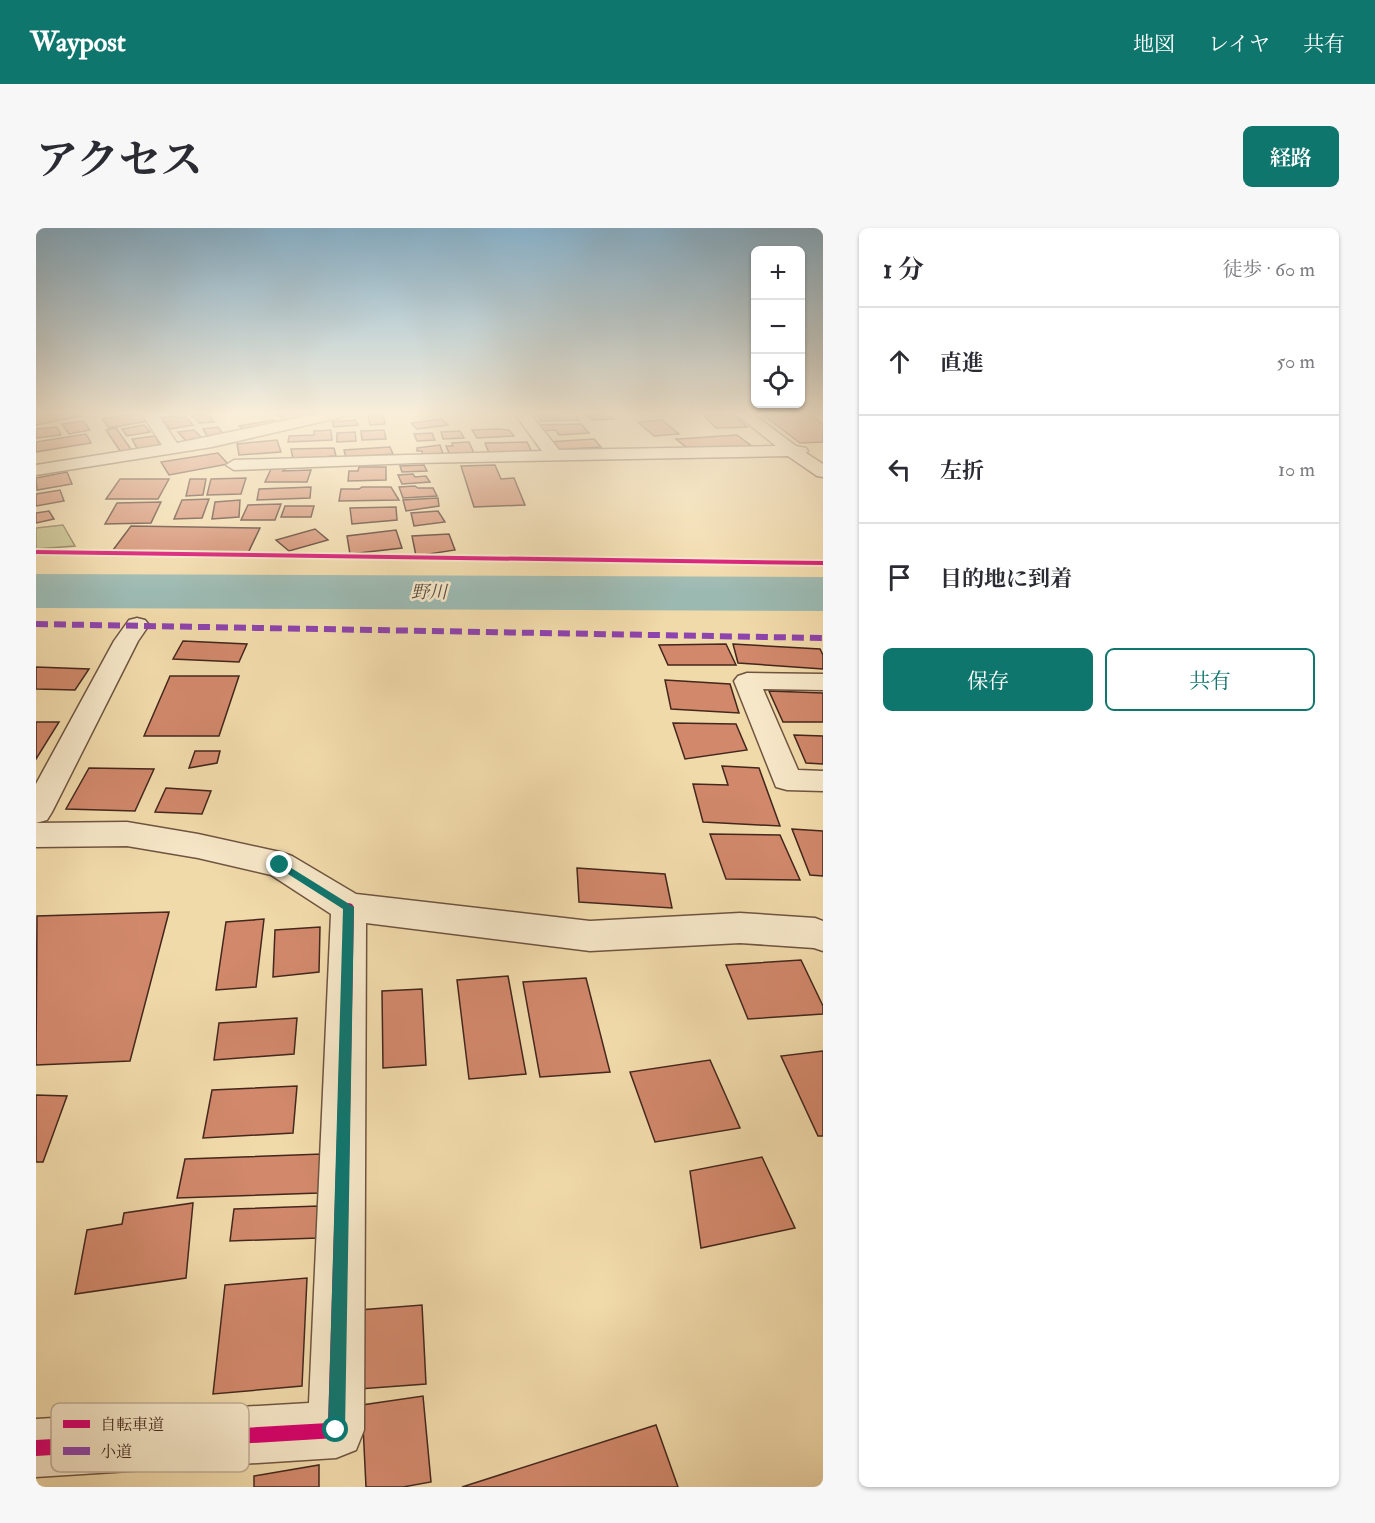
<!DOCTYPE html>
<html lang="ja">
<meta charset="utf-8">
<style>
:root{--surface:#fff;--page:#f7f7f7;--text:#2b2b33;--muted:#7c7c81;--line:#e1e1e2;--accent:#0f766e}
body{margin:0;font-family:"IM FELL Double Pica","Noto Serif JP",serif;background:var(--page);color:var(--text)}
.controls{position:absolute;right:18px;top:18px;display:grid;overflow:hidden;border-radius:9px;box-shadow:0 2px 4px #0004}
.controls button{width:54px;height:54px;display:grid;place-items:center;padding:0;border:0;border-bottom:2px solid var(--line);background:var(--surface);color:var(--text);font:30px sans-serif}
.stop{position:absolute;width:18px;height:18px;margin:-14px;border:4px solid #0f766e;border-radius:50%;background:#fff}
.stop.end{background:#0f766e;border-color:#fff;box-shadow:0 2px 6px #0008}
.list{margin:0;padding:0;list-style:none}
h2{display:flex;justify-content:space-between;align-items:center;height:78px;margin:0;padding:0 24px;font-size:26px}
h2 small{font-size:20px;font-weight:400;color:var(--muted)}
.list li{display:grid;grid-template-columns:39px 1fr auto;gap:18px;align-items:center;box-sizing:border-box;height:108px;padding:0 24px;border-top:2px solid var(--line)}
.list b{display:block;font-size:22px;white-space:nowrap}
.list em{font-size:20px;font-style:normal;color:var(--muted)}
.actions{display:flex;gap:12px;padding:18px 24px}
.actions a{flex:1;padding:14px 0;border:2px solid var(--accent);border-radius:9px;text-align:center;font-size:21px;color:var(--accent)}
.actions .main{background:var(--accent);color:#fff}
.icon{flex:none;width:33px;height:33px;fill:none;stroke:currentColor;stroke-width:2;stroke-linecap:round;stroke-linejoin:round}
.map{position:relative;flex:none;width:787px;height:1259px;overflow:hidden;border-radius:9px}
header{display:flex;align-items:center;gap:36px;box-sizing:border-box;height:84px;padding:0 30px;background:var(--accent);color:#fff}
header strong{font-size:28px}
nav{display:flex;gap:33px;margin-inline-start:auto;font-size:21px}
.intro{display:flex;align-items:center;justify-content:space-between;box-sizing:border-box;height:144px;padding:0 36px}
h1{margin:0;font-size:42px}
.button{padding:15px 27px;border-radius:9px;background:var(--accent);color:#fff;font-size:21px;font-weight:700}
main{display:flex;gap:36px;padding:0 36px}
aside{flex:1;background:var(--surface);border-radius:9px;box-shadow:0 2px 4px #0004}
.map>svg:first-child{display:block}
</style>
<header>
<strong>Waypost</strong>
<nav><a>地図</a><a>レイヤ</a><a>共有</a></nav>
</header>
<div class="intro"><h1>アクセス</h1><a class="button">経路</a></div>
<main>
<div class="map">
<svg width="787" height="1259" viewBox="0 0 787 1259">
<rect width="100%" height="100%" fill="#f1daaa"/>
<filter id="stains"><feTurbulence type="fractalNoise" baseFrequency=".00333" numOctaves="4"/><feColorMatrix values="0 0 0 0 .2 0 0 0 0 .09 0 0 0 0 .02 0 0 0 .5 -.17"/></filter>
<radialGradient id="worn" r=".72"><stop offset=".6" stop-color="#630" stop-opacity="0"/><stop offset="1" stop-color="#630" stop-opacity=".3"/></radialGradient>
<path fill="#c0be85" stroke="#827251" stroke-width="1.5" d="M27,297l12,21 -39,3v-21z"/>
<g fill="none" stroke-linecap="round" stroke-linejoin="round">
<path fill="#9cb9b1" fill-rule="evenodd" d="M0,346l787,3v34l-787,-3z"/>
</g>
<g fill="#d1886b" stroke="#44271d" stroke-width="1.5">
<path d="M42,186l2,2 -44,9v-10z"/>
<path d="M94,186h12l6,7 -39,7 -7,-9z"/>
<path d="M172,186l6,8 -15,1 -7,-8z"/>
<path d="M241,186h46l-37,9z"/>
<path d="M332,186h15l2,10 -15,1z"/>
<path d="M500,186h39l4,6 -38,1z"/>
<path d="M550,186h22l5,5 -21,1z"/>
<path d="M726,186h47l14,10v18l-23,1z"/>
<path d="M698,187l13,12 -31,1 -12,-12z"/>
<path d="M140,188l2,2 8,-1 7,8 -23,4 -9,-11z"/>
<path d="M405,191l7,6 -31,4 -6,-6z"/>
<path d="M238,192l6,5 -35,6 -6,-5z"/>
<path d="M319,192l3,5 -24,2 -2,-5z"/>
<path d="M626,192l17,14 -25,2 -16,-14z"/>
<path d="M47,193l7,9 -21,4 -7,-10z"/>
<path d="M545,196l8,9 -30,2 -3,-5 -14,1 -4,-6z"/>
<path d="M108,197l6,7 -23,4 -5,-7z"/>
<path d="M21,199l4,8 -25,3v-9z"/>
<path d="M182,199l6,8 -16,2 -5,-8z"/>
<path d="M80,200l17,24 -11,2 -16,-24z"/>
<path d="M462,201l11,1 5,6 -37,2 -5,-8z"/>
<path d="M158,202l8,8 -16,3 -8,-9z"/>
<path d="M295,202l1,10 -44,2 1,-6 25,-1v-4z"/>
<path d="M348,202l2,9 -24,1 -1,-9z"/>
<path d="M424,203l4,7 -21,1 -2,-7z"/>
<path d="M319,204l1,9 -19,1v-9z"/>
<path d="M396,205l3,7 -18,1 -3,-7z"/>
<path d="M50,206l5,9 -55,9v-10z"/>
<path d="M701,207l16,12 -62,4 -15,-12z"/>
<path d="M119,208l7,11 -24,3 -6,-11z"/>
<path d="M558,211l7,8 -46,3 -7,-8z"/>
<path d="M241,212l4,12 -42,3 -2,-11z"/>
<path d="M433,214l5,11 -24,2 -4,-9h7l-1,-3z"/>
<path d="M491,214l5,10 -43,1 -4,-10z"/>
<path d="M404,217l3,9 -20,1 -1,-4h-5v-3z"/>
<path d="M354,219l3,7 -47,4 -2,-8z"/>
<path d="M298,220l2,8 -43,3 -2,-10z"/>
<path d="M182,225l10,11 -59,11 -8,-13z"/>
<path d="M388,237l3,6 -25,1 -2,-6z"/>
<path d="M459,237l6,14 13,-1 11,27 -51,2 -13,-41z"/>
<path d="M323,239h27v13l-38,1 1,-10h9z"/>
<path d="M250,240l-3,3 28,-1 -4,12h-42l6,-13z"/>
<path d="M31,244l5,12 -35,6 -1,-12z"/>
<path d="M377,246l2,3 11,-1 4,6 -28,2 -4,-9z"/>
<path d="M210,250l-5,16 -34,1 4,-16z"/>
<path d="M84,251h49l-11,20h-52z"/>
<path d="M154,251h16l-3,16 -17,1z"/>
<path d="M379,258l3,2h15l4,8 -34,2 -4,-11z"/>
<path d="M275,259l-1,11 -53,2 2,-11z"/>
<path d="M326,259h29l8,13 -60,1 2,-12h18z"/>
<path d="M24,262l4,11 -28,5v-12z"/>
<path d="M402,270l1,8 -33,5 -3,-11z"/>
<path d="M173,271l-7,19 -28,1 8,-19z"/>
<path d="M204,272l-1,17 -27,2 3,-17z"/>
<path d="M125,274l-10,21 -46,1 12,-21z"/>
<path d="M245,276l-6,16h-34l7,-15z"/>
<path d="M249,278h29l-3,11h-30z"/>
<path d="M360,279l1,13 -45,4 -2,-16z"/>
<path d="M13,283l5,8 -18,4v-10z"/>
<path d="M402,283l7,11 -31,4 -3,-13z"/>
<path d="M95,298l129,2 -12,25 -135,-3z"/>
<path d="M279,301l13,11 -39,11 -13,-11z"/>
<path d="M360,302l6,18 -52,6 -3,-18z"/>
<path d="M413,306l6,16 -39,6 -4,-20z"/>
<path d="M147,413l64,3 -8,18 -66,-3z"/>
<path d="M690,416l10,21h-68l-9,-20z"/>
<path d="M697,416l87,5 3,6v14l-85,-6z"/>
<path d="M0,439l53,2 -14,21 -39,-1z"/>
<path d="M134,448h69l-20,60h-75z"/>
<path d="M629,452l65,4 9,29 -68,-4z"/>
<path d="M733,463l54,2v29h-40z"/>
<path d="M0,494h23l-23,37z"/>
<path d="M637,495l63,1 11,26 -62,9z"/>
<path d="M758,507l29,1v28l-17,-1z"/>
<path d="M159,523h25l-3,12 -28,5z"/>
<path d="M686,538l37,2 21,58 -77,-4 -10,-38 35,1z"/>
<path d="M53,540l65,1 -19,42 -69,-2z"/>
<path d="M130,560l45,3 -9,23 -47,-2z"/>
<path d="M756,601l31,2v45l-13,-1z"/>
<path d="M674,606l70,1 20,45 -74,-1z"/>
<path d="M541,640l88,6 7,34 -93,-6z"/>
<path d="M133,684l-39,149 -94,4 1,-149z"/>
<path d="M228,691l-8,68 -40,3 10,-68z"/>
<path d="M284,699l-1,45 -46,5 2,-47z"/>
<path d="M765,732l22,46v8l-75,5 -22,-54z"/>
<path d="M472,748l18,98 -57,5 -12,-99z"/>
<path d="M550,750l24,94 -70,5 -17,-95z"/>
<path d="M386,761l4,76 -43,3 -1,-77z"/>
<path d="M261,790l-3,36 -80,6 5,-37z"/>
<path d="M787,823v85h-5l-37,-80z"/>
<path d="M674,832l30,68 -85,14 -25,-70z"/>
<path d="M261,858l-4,47 -90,5 9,-48z"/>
<path d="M0,867l31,1 -24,66h-7z"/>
<path d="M286,926l-3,39 -142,5 8,-39z"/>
<path d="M726,929l33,71 -94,20 -11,-77z"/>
<path d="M157,975l-7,75 -111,16 12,-64 35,-6 2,-11z"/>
<path d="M283,978l-1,32 -88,3 4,-32z"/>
<path d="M271,1050l-5,108 -89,8 12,-109z"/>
<path d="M386,1077l4,79 -67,5v-79z"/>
<path d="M387,1168l8,86 -28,5h-37l-4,-82z"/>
<path d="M620,1197l22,62h-216z"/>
<path d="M283,1237v22h-65v-11z"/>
</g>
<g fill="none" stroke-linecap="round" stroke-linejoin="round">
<g stroke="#6f5440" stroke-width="3">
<g id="street">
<path d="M106,186h15l20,29 140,-29h28l-7,4 -126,29 -176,28v-10l126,-20z"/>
<path d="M479,186h15l29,36 217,-4 -40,-32h17l43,32 10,2 2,3 -2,2 17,11v13l-6,-1 -29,-20 -374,7 -180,7 -8,-5 8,-5 308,-9z"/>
<path d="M101,390l8,2 4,5 -11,16 -86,171 -5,8 -11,3v-39l78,-143 15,-21z"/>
<path d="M711,445l76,1v16l-60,-1 35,81 25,1v20l-36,-1 -11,-3 -42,-106 4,-5z"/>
<path d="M91,594l71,12 82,18 12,4 64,38 234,27 150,-8 75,5 8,3v30l-9,-3 -74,-5 -150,8 -224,-28 -2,507 -8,20 -20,8 -300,19v-58l273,-16 22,-489 -60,-39 -73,-17 -71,-12 -91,1v-24z"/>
</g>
</g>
<use href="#street" fill="#f6e7c8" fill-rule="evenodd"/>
<path stroke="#8e44ad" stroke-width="6" stroke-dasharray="12 6" stroke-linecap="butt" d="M0,396l787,14"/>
<g stroke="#f6e7c8" stroke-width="4">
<g id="cycleway">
<path d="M0,322l787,11v4l-787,-11z"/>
<path d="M313,675l3,1 2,3 -10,523 -3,5 -5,3 -300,18v-16l292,-17 16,-516 2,-3z"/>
</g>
</g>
<use href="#cycleway" fill="#d6006c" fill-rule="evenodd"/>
</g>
<linearGradient id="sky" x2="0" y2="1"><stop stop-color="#89b6d2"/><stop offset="0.51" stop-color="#f9eed9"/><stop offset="1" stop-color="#f9eed9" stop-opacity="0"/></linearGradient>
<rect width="787" height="363" fill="url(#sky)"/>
<path fill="#0f766e" d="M244,633l74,46 -9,523 -3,6 -6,3 -5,-3 -3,-6 15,-521 -66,-42v-5z"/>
<g text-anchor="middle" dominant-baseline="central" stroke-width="5" stroke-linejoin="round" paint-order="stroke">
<g font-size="18" font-style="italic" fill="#5a4c42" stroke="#f6e7c8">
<text x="393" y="364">野川</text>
</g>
</g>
<rect x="15" y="1175" width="198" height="69" rx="9" fill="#f6e7c8" stroke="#c1ad95" stroke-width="1.5"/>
<rect x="27" y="1192" width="27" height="8" fill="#d6006c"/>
<rect x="27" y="1219" width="27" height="8" fill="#8e44ad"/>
<g font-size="16" fill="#44271d">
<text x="64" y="1202">自転車道</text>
<text x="64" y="1229">小道</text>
</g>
<rect width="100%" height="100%" filter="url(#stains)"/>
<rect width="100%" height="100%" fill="url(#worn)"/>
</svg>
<div class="controls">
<button>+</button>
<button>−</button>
<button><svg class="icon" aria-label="locate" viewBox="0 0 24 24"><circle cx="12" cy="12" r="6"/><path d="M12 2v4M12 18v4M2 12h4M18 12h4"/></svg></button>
</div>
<div class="stop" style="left:300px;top:1202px"></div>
<div class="stop end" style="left:244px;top:637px"></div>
</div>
<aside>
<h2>1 分<small>徒歩 · 60 m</small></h2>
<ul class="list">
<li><svg class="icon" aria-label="ahead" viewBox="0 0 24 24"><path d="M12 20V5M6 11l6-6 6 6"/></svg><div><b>直進</b></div><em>50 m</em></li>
<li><svg class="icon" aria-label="left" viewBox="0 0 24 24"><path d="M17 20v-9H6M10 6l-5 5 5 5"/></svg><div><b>左折</b></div><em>10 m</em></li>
<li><svg class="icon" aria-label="arrive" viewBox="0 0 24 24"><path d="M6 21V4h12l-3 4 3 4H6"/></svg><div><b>目的地に到着</b></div></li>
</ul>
<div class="actions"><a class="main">保存</a><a>共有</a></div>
</aside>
</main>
